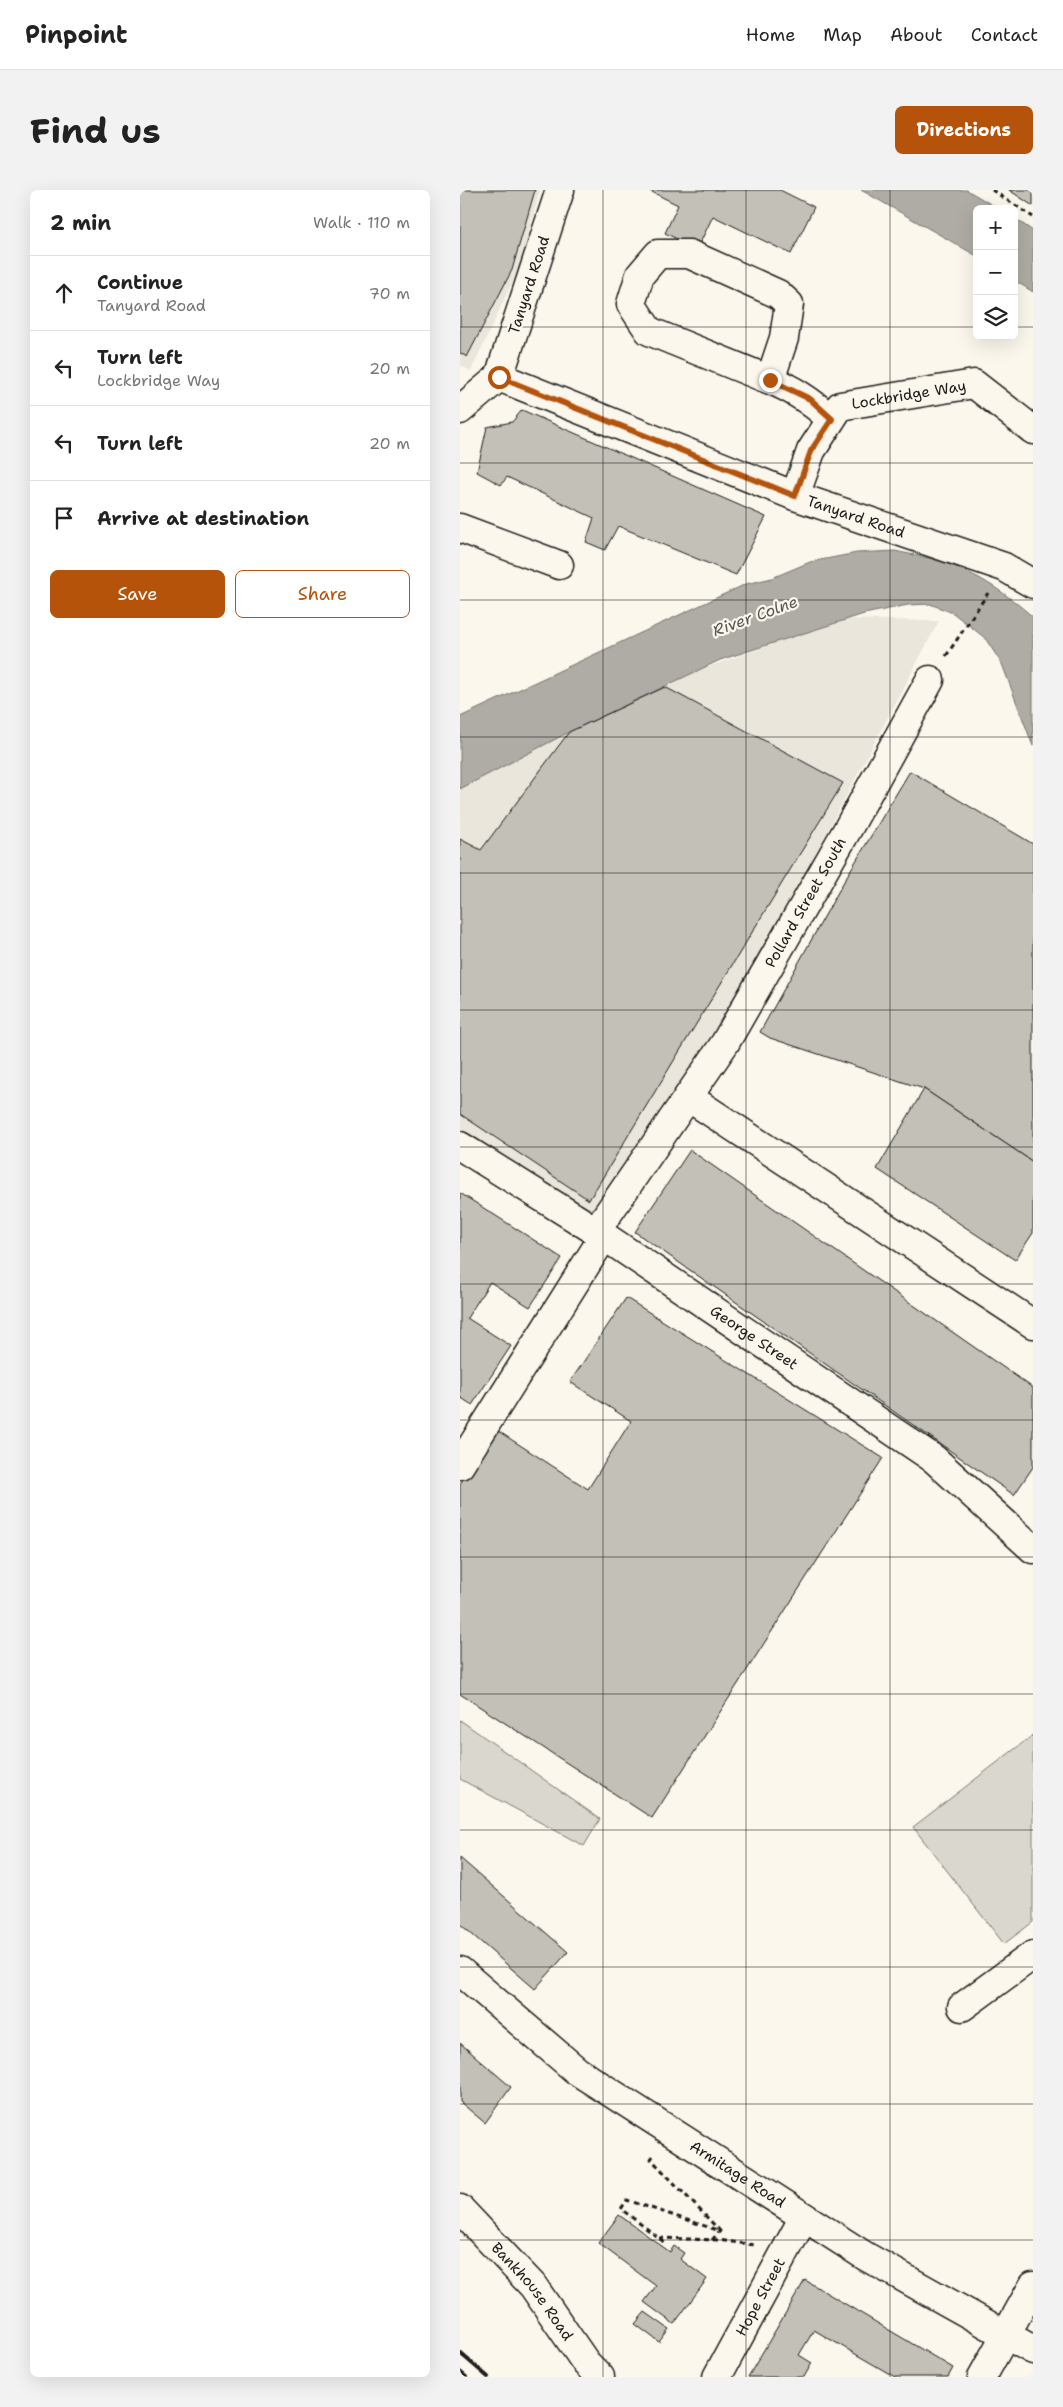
<!DOCTYPE html>
<meta charset="utf-8">
<style>
:root{--surface:#fff;--page:#f2f2f2;--text:#222;--muted:#767676;--line:#e0e0e0;--accent:#b45309}
body{margin:0;font-family:"Shantell Sans",sans-serif;background:var(--page);color:var(--text)}
.controls{position:absolute;right:15px;top:15px;display:grid;overflow:hidden;border-radius:8px;box-shadow:0 5px 20px #0002}
.controls button{width:45px;height:45px;display:grid;place-items:center;padding:0;border:0;border-bottom:1px solid var(--line);background:var(--surface);color:var(--text);font:25px sans-serif}
.stop{position:absolute;width:15px;height:15px;margin:-11px;border:4px solid #b45309;border-radius:50%;background:#fff}
.stop.end{background:#b45309;border-color:#fff;box-shadow:0 1px 5px #0008}
.list{margin:0;padding:0;list-style:none}
h2{display:flex;justify-content:space-between;align-items:center;height:65px;margin:0;padding:0 20px;font-size:21px}
h2 small{font-size:16px;font-weight:400;color:var(--muted)}
.list li{display:grid;grid-template-columns:32px 1fr auto;gap:15px;align-items:center;box-sizing:border-box;height:75px;padding:0 20px;border-top:1px solid var(--line)}
.list b{display:block;font-size:19px;white-space:nowrap}
.list p{margin:0;font-size:16px;white-space:nowrap;color:var(--muted)}
.list em{font-size:16px;font-style:normal;color:var(--muted)}
.actions{display:flex;gap:10px;padding:15px 20px}
.actions a{flex:1;padding:11px 0;border:1px solid var(--accent);border-radius:8px;text-align:center;font-size:18px;color:var(--accent)}
.actions .main{background:var(--accent);color:#fff}
.icon{flex:none;width:28px;height:28px;fill:none;stroke:currentColor;stroke-width:2;stroke-linecap:round;stroke-linejoin:round}
.map{position:relative;flex:none;width:573px;height:2187px;overflow:hidden;border-radius:8px}
header{display:flex;align-items:center;gap:30px;box-sizing:border-box;height:70px;padding:0 25px;background:var(--surface);border-bottom:1px solid var(--line)}
header strong{font-size:24px}
nav{display:flex;gap:28px;margin-inline-start:auto;font-size:18px}
.intro{display:flex;align-items:center;justify-content:space-between;box-sizing:border-box;height:120px;padding:0 30px}
h1{margin:0;font-size:35px}
.button{padding:12px 22px;border-radius:8px;background:var(--accent);color:#fff;font-size:18px;font-weight:700}
main{display:flex;gap:30px;padding:0 30px}
aside{flex:1;background:var(--surface);border-radius:8px;box-shadow:0 5px 20px #0002}
.map>svg:first-child{display:block}
</style>
<header>
<strong>Pinpoint</strong>
<nav><a>Home</a><a>Map</a><a>About</a><a>Contact</a></nav>
</header>
<div class="intro"><h1>Find us</h1><a class="button">Directions</a></div>
<main>
<aside>
<h2>2 min<small>Walk · 110 m</small></h2>
<ul class="list">
<li><svg class="icon" aria-label="ahead" viewBox="0 0 24 24"><path d="M12 20V5M6 11l6-6 6 6"/></svg><div><b>Continue</b><p>Tanyard Road</p></div><em>70 m</em></li>
<li><svg class="icon" aria-label="left" viewBox="0 0 24 24"><path d="M17 20v-9H6M10 6l-5 5 5 5"/></svg><div><b>Turn left</b><p>Lockbridge Way</p></div><em>20 m</em></li>
<li><svg class="icon" aria-label="left" viewBox="0 0 24 24"><path d="M17 20v-9H6M10 6l-5 5 5 5"/></svg><div><b>Turn left</b></div><em>20 m</em></li>
<li><svg class="icon" aria-label="arrive" viewBox="0 0 24 24"><path d="M6 21V4h12l-3 4 3 4H6"/></svg><div><b>Arrive at destination</b></div></li>
</ul>
<div class="actions"><a class="main">Save</a><a>Share</a></div>
</aside>
<div class="map">
<svg width="573" height="2187" viewBox="0 0 573 2187">
<rect width="100%" height="100%" fill="#fbf7ec"/>
<filter id="ink" filterUnits="userSpaceOnUse"><feTurbulence type="fractalNoise" baseFrequency=".02" numOctaves="2"/><feDisplacementMap in="SourceGraphic" scale="10" xChannelSelector="R" yChannelSelector="G"/><feConvolveMatrix kernelMatrix="1 2 1 2 8 2 1 2 1" color-interpolation-filters="sRGB"/></filter>
<g filter="url(#ink)">
<g fill="#eae6dc">
<path d="M0,0h80l-20,76 -49,105 -11,-6z"/>
<path d="M381,429l98,2 -208,392 -139,208 -132,-86v-350l201,-101z"/>
</g>
<g fill="#dad7ce" stroke="#7b7a75">
<path d="M0,1530l140,99 -16,27 -124,-67z"/>
<path d="M573,1545v187l-29,22 -91,-117z"/>
</g>
<g fill="#afaca5" stroke="#74726e">
<path d="M401,0h106l32,19h-22v47z"/>
<path d="M554,28l19,13v61l-19,-12z"/>
<path d="M435,361c17,4 36,6 53,13 32,11 60,31 85,53v129l-31,-82 -17,-26 -32,-25 -23,-9 -22,1 -44,9 -144,46 -151,72 -109,57v-72l286,-133 26,-6 38,-16 47,-9z"/>
</g>
<g fill="#c3c0b8" stroke="#1c1c1c">
<path d="M0,0h75l-23,80 -45,87 -7,-4z"/>
<path d="M188,0h132l34,17 -23,47 -78,-38 -16,33 -32,-16 13,-28z"/>
<path d="M549,0h24v16z"/>
<path d="M62,220l244,107 -30,58 -118,-49 -13,24 -19,-8 8,-24 -87,-41 -6,8 -24,-13 10,-45 25,-5z"/>
<path d="M205,497l178,96 -254,417 -129,-86v-275l21,11 88,-118z"/>
<path d="M450,581l123,73v318l-109,-73 -154,-51 -10,-6 87,-156z"/>
<path d="M464,899l109,73v71l-18,27 -138,-91z"/>
<path d="M230,960l343,238v79l-19,28 -379,-263z"/>
<path d="M0,1003l102,65 -32,49 -40,-25 -23,36 44,28 -39,59 -12,-8z"/>
<path d="M166,1108l257,160 -231,360 -192,-124v-210l35,-55 93,60 43,-68 -61,-39z"/>
<path d="M0,1668l108,94 -33,37 -75,-65z"/>
<path d="M0,1853l51,44 -26,36 -25,-21z"/>
<path d="M159,2025l51,37 4,-6 10,7 -4,6 27,20 -33,45 -30,-22 12,-16 -58,-43z"/>
<path d="M345,2090l148,88 -5,9h-53l-81,-47 -15,25 13,8 -8,14h-56z"/>
<path d="M185,2122l24,17 -10,13 -24,-18z"/>
</g>
<g fill="none" stroke-linecap="round" stroke-linejoin="round">
<g stroke="#1c1c1c" stroke-width="31">
<g id="minor">
<path id="s1" d="M100,0l-61,187 296,119 209,71 29,17"/>
<path d="M310,190l14,-42 5,-34 -11,-10 -89,-40h-31l-18,21 -9,29 18,27 121,49c24,9 42,22 61,39"/>
<path d="M0,220l39,-33"/>
<path id="s2" d="M335,306l16,-45 29,-45 134,-22 59,46"/>
<path d="M0,338l99,37"/>
<path d="M228,907l345,227"/>
<path id="s3" d="M0,956l144,90 330,223 99,90"/>
<path id="s4" d="M136,1041l129,-188 125,-218 80,-145"/>
<path d="M0,1275l144,-229"/>
<path id="s5" d="M0,1781l117,100 288,185 168,94"/>
<path d="M502,1817l71,-52"/>
<path id="s6" d="M0,2019l73,77 53,77 14,14"/>
<path id="s7" d="M257,2187l87,-160"/>
<path d="M522,2187l51,-91"/>
</g>
</g>
<g stroke="#1c1c1c" stroke-width="3" stroke-dasharray="5 4" stroke-linecap="butt">
<path d="M532,0l41,27"/>
<path d="M486,466l42,-63"/>
<path d="M193,1966l-2,3 69,72 -93,-31 -6,9 43,33"/>
<path d="M199,2048l59,2 37,5"/>
<path d="M252,2050l8,-9"/>
</g>
<use href="#minor" stroke="#fbf7ec" stroke-width="28"/>
<g stroke="#1c1c1c" stroke-width="4">
<path d="M0,2163l28,24"/>
<path d="M0,2182l6,5"/>
</g>
</g>
</g>
<g fill="none" stroke-linecap="round" stroke-linejoin="round" filter="url(#ink)">
<path stroke="#b45309" stroke-width="6" d="M39,187l296,119 16,-45 21,-32 -22,-20 -40,-19"/>
</g>
<path fill="none" stroke="#1c1c1c" stroke-width="1" stroke-opacity="0.55" d="M143,0v2187M286,0v2187M430,0v2187M0,137h517M554,137h19M0,273h573M0,410h573M0,547h573M0,683h573M0,820h573M0,957h573M0,1094h573M0,1230h573M0,1367h573M0,1504h573M0,1640h573M0,1777h573M0,1914h573M0,2050h573"/>
<g text-anchor="middle" dominant-baseline="central" stroke-width="4.5" stroke-linejoin="round" paint-order="stroke">
<g font-size="15" fill="#1c1c1c" stroke="#fbf7ec">
<text transform="translate(69 95) rotate(-72)">Tanyard Road</text>
<text stroke="none"><textPath href="#s2" startOffset="171">Lockbridge Way</textPath></text>
<text stroke="none"><textPath href="#s1" startOffset="580">Tanyard Road</textPath></text>
<text stroke="none"><textPath href="#s4" startOffset="390">Pollard Street South</textPath></text>
<text stroke="none"><textPath href="#s3" startOffset="351">George Street</textPath></text>
<text stroke="none"><textPath href="#s5" startOffset="345">Armitage Road</textPath></text>
<text stroke="none"><textPath href="#s6" startOffset="110">Bankhouse Road</textPath></text>
<text stroke="none"><textPath href="#s7" startOffset="91">Hope Street</textPath></text>
</g>
<g font-size="16" font-style="italic" fill="#575653" stroke="#fbf7ec">
<text transform="translate(295 426) rotate(-20)">River Colne</text>
</g>
</g>
</svg>
<div class="controls">
<button>+</button>
<button>−</button>
<button><svg class="icon" aria-label="layers" viewBox="0 0 24 24"><path d="M12 4l9 5-9 5-9-5zM3 14l9 5 9-5"/></svg></button>
</div>
<div class="stop" style="left:39px;top:187px"></div>
<div class="stop end" style="left:310px;top:190px"></div>
</div>
</main>
